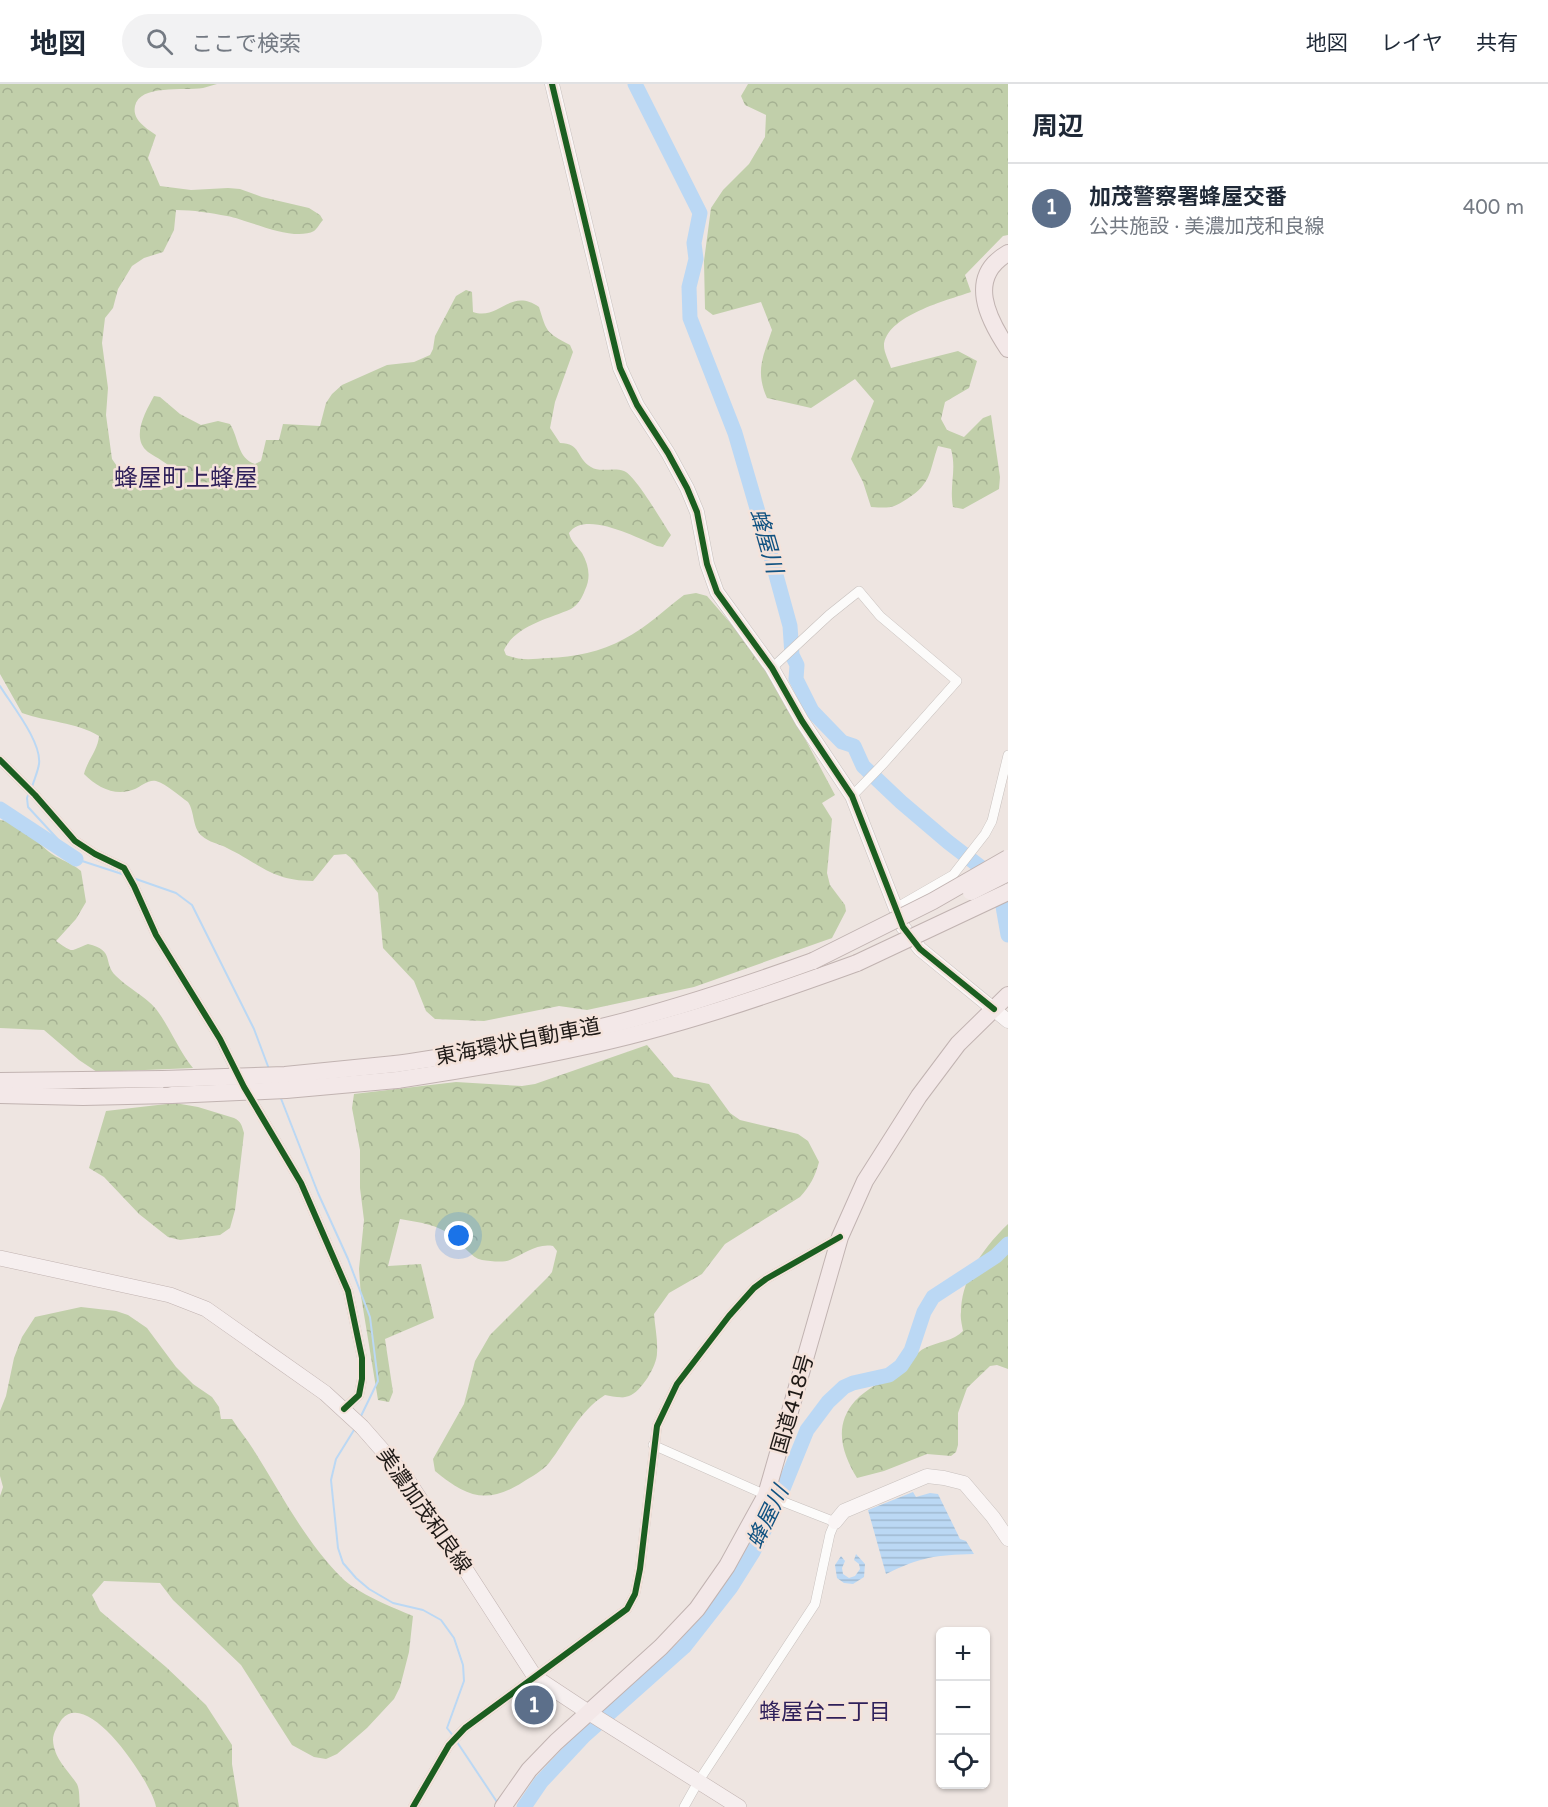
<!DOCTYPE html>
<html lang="ja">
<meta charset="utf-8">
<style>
:root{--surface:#fff;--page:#f2f2f3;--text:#1f2937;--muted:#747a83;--line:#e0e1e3;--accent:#67615e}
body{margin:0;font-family:"Varela Round","Noto Sans JP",sans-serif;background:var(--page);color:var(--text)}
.controls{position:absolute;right:18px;bottom:18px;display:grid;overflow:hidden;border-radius:9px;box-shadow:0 2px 4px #0004}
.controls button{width:54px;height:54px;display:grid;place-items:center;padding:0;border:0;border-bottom:2px solid var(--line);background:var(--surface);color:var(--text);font:30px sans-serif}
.you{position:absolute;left:459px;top:1152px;width:21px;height:21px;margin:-15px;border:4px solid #fff;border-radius:50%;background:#1a73e8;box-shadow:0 0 0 9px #1a73e833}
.badge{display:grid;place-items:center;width:39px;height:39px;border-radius:50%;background:var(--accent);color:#fff;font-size:20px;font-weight:700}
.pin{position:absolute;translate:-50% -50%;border:3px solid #fff;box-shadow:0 2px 6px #0006}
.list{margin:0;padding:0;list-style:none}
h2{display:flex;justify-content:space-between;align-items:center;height:78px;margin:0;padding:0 24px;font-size:26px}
h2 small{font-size:20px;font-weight:400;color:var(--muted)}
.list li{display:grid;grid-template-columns:39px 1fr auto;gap:18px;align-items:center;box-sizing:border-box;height:90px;padding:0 24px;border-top:2px solid var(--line)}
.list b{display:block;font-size:22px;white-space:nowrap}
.list p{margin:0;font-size:20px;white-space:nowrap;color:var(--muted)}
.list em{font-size:20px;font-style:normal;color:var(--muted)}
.icon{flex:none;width:33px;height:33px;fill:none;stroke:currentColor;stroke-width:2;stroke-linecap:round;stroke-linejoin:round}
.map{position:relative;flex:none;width:1008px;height:1723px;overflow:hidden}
header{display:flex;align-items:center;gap:36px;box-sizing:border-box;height:84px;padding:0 30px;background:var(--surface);border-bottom:2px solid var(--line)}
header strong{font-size:28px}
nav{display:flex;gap:33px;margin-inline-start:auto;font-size:21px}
.search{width:420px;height:54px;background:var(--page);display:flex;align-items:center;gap:15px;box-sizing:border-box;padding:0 21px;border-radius:33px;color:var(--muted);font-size:22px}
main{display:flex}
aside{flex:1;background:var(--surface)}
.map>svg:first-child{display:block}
</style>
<header>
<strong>地図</strong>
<div class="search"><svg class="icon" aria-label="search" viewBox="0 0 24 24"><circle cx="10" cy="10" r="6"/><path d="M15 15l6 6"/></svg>ここで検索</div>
<nav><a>地図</a><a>レイヤ</a><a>共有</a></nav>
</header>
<main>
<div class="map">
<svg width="1008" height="1723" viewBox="0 0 1008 1723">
<defs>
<pattern id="forest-crowns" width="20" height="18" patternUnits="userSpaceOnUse" patternTransform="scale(1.5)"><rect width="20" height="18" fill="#c1cfaa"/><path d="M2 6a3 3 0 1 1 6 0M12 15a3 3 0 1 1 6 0" fill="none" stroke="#a5b192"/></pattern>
<pattern id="water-rules" width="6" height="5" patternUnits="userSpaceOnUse" patternTransform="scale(1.5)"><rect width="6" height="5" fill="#bbd8f4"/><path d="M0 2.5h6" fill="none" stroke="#a0b9d0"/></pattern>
</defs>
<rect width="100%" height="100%" fill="#eee5e1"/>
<g fill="url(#forest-crowns)">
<path d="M0,0h217c-5,1 -9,3 -14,4 -20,3 -63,-4 -68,18 -3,14 11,22 21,29l-8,23 12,28 31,4 37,-2 12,1 22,8 47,11 11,7 3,5c-3,3 -6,9 -9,11 -21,11 -65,-11 -87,-15 -16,-3 -34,-6 -51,-6l-2,20 -11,22 -19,6 -12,8 -14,23 -5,19 -8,10 -3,25 6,45 -2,27 6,44 7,10 10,7 40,11 4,-4 2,-11c-7,-9 -18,-14 -27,-20 -18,-14 -2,-41 6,-56l6,1 20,17 21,11 17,-4 12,3c9,14 7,34 25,40l6,-3 5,-21h13l4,-16 37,2 6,-23 6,-9 10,-9 45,-20 27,-3 16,-7 3,-6 2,-13 21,-40 10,-6 6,2 1,20c26,9 37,-25 66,-5 8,26 7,25 31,38l3,7 -18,50 -5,26 10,15c21,0 16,15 31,24 9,6 22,0 33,4 12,5 38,51 47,64l-8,12 -6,-1c-20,-8 -72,-36 -88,-13 2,9 8,13 13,20 7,12 9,25 3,37 -3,8 -7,15 -14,19 -23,10 -56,17 -67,41l2,5c14,6 27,4 42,3 26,-1 53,-6 76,-19 22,-11 41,-30 60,-44l12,-2 11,3 44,51 44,73 40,75 -13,8 10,16 -5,54 3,12 15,20 1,6 -14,27 -138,49 -107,23 -28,-4 -75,15 -49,-2 -9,-8 -12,-30 -31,-33 -5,-55 -27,-35 -5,-4 -12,1 -21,26c-41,0 -51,-16 -86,-33 -7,-4 -19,-6 -25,-12 -10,-8 -7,-24 -14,-34 -9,-6 -21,-18 -32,-21 -7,-2 -15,5 -21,8 -19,8 -37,-1 -51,-15 3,-13 14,-24 15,-38 -23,-14 -52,-14 -77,-23l-22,-39z"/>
<path d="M748,0h260v151l-5,1 -38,39 6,17c-23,8 -86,24 -87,54 0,6 5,16 7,22l67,-17 19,10 -8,27 -24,14 -4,17 6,11 17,7 19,-19 8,-3 9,62 -1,12 -36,20 -10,-2c-4,-23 4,-36 -2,-58l-13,-3c-9,26 -6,37 -31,53 -15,10 -19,9 -36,8l-8,-25 -12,-23 23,-58 -19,-22 -44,29 -44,-10c-12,-27 -4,-41 5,-68l-11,-28 -48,13 -8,-6 -1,-48 7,-53 12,-18 26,-26 16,-27 1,-22 -21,-10 -4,-9z"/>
<path d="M0,736c20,2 36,22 52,34 9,6 20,9 29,17l5,31 -10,17 -20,22c19,13 13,10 32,3 28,7 14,18 28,32 12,12 29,20 40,33 14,18 22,41 37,59l-96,4 -18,-12 -35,-30 -44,-2z"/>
<path d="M647,961l27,32 35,7 21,29 10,7 58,14 10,7 11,21c-4,15 -9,24 -19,35l-75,47 -23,30 -33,19 -15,21c1,13 4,27 3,39 0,13 -16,39 -28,43 -8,3 -17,0 -24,-1 -26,16 -38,45 -56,68 -7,8 -18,14 -26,19 -36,23 -57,15 -88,-11l-2,-12 31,-55 11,-43 15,-26 58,-58 4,-5 5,-21 -4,-5c-16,-3 -29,8 -43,14 -7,3 -20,1 -28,0 -11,-2 -20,-17 -29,-24 -15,-11 -34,-14 -53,-17l-12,47 33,-2 13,54 -49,21 8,53 -4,10 -11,-2 -17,-104 -2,-27 5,-49 -4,-32v-38l-8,-42 2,-14 102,-12 66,4 13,-2z"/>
<path d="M175,1019l23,4 36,11c7,3 8,8 10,15l-9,77 -5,18 -10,7 -40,5 -12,-3 -29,-23 -35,-37 -15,-9 17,-57z"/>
<path d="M1008,1140v145l-11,-4 -7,1 -23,22 -9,25v32l-2,7 -5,4 -24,-2 -43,17 -27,7c-15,-25 -24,-52 -2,-77 12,-13 32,-22 46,-31 9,-6 15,-18 24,-22 12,-6 29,-7 38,-17 -1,-6 -3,-13 -2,-19 0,-34 24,-66 47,-88z"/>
<path d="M81,1223l35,4 12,4 19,13 29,39 17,17 19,13 7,10 2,12h11c7,11 15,20 21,30 27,43 52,92 88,128 17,17 51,30 72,39l-4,36 -9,35 -6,12 -27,29 -30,26 -11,5 -12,-2 -22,-12 -51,-80 -68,-65 -13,-17 -56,-2 -12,14 8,16 66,56 40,38 26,40v19l7,43h-83c-3,-22 -67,-120 -94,-88 -4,6 -9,14 -9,21 1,19 15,30 24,44 3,6 2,16 3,23h-80v-311l3,-9 -3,-11v-65l6,-15 8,-38 8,-21 13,-20z"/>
</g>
<g fill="url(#water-rules)">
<path d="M913,1408l3,5 14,-4 8,1 22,45 6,2 8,13c-39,1 -53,3 -88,20l-18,-64z"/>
<path d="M856,1470l9,10 -1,13 -11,7 -9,-1 -7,-5 -2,-13 6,-9 4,5 -3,7 1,6 6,4 6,-2 5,-7 -1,-5 -5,-4z"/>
</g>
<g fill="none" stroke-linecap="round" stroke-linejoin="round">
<g stroke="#bbd8f4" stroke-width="2">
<path d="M0,602c11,18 42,56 39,78 -1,7 -5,16 -7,23"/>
<path d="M29,708l-2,6 1,9 48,52 49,16"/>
<path d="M133,794l43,15 16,12 62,124 15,40"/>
<path d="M280,1012l38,97 30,66 22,58 8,64 -17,35"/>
<path d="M354,1346l-18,29 -5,21 7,68 5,15 13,15 13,11 24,14 30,7 18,10 13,18 9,27 1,16 -17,47 7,9"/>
<path d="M457,1658l40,60"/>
</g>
<g stroke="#bbd8f4" stroke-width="15">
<path d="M635,0l65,129 -6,30 2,16 -7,28 1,31 45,115 35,120 20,73 2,29 5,10 -1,14 16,32 30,31 12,4 9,20 38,36 47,40 39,30 9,11 5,12 7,40"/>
<path d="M0,725l76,50"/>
<path d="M524,1723l17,-25 43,-46 100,-89 47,-60 22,-35 21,-41 33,-81 21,-28 16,-15 9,-4 36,-8 12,-9 10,-15 13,-39 9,-15 63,-41 12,-12"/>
</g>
<g stroke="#c8c1be" stroke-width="10">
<g id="street">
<path d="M772,584l57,-53 30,-24 21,25 77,65 -73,82 -32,33"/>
<path d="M0,676l35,35 40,46 20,13 29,14 10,18 22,49 64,104 19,39"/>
<path d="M894,825l59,-34 32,-41 7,-13 16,-66"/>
<path d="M246,1006l55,93 47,108 14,67v21l-3,16 -15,14"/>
<path d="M653,1361l113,50 69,27 -5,12 -15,70 -117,178 -14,25"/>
<path d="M413,1723l36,-62 16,-17 162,-119 8,-15 5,-25 17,-143 20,-42 52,-68 25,-28 12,-9 74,-42"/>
</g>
</g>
<g stroke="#c8c1be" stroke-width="15">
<g id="secondary">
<path d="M552,0l68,284 17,37 31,48 19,35 10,24 10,52 10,28 55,76 30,53 50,75 51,131 17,22 88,72"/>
<path d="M835,1438l9,-11 83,-35 17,2 20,5 29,34 15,22"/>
</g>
</g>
<g stroke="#c1b3b1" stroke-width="16">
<path id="primary" d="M0,1174l170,37 36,14 119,84 37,34 43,49 130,201 53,35 151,95"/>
</g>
<g stroke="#c1b3b1" stroke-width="18">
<g id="highway">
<path d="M1008,169c-42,24 -20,66 0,96"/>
<path d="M395,980c61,-9 122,-17 181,-31 81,-18 159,-44 237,-72"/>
<path d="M397,996c60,-9 121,-19 180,-32 96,-20 189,-52 280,-85"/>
<path d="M0,997l163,-2"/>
<path d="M0,1011l83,2 89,-2"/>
<path d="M503,1723l26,-37 27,-28 105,-95 36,-38 30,-43 39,-71 74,-258 25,-56 54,-85 39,-52 50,-49"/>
</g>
</g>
<use href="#street" stroke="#fcfbfa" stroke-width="9"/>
<use href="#secondary" stroke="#faf5f5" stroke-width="14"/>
<use href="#primary" stroke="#f6efef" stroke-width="15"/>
<use href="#highway" stroke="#f3e8e8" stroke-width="16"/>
<g stroke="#c1b3b1" stroke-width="18" stroke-linecap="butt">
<g id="highway-bridge">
<path d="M971,808l37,-19"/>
<path d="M813,877l120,-60 75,-43"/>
<path d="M857,879l151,-71"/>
<path d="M163,995l122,-4 110,-11"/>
<path d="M172,1011l114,-5 111,-10"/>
</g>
</g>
<use href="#highway-bridge" stroke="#f3e8e8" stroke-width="16"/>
<g stroke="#f4e3db" stroke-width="10">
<g id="cycleway">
<path d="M552,0l68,284 17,37 31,48 19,35 10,24 10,52 10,28 55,76 30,53 50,75 51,131 17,22 74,60"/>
<path d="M0,676l35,35 40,46 20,13 29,14 10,18 22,49 64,104 24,48 57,96 47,108 14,67v21l-3,16 -15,14"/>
<path d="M413,1723l36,-62 16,-17 162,-119 8,-15 5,-25 17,-143 20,-42 52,-68 25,-28 12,-9 74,-42"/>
</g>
</g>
<use href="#cycleway" stroke="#1b5e20" stroke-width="6"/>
</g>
<g text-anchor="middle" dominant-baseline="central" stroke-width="5" stroke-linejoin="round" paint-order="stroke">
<g font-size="21" fill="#1f1a17" stroke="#f4e3db">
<text transform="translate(518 958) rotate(-11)">東海環状自動車道</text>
<text transform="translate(793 1320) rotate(-74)">国道418号</text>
<text transform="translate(424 1427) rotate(55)">美濃加茂和良線</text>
</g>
<g font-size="22" font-style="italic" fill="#105281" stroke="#f4e3db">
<text transform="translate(766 457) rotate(74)">蜂屋川</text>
<text transform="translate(768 1433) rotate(-64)">蜂屋川</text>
</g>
<g font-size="22" fill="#2f205a" stroke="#f4e3db">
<text x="825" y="1628">蜂屋台二丁目</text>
</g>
<g font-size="24" fill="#2f205a" stroke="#f4e3db">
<text x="186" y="394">蜂屋町上蜂屋</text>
</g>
</g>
</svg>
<div class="controls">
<button>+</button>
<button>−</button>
<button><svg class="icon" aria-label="locate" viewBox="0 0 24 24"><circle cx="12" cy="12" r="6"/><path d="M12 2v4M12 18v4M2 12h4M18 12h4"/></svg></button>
</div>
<div class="you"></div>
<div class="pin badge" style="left:534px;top:1621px;background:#5c6f8a">1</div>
</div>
<aside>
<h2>周辺<small></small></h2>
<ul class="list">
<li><span class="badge" style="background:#5c6f8a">1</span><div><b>加茂警察署蜂屋交番</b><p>公共施設 · 美濃加茂和良線</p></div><em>400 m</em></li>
</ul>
</aside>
</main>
